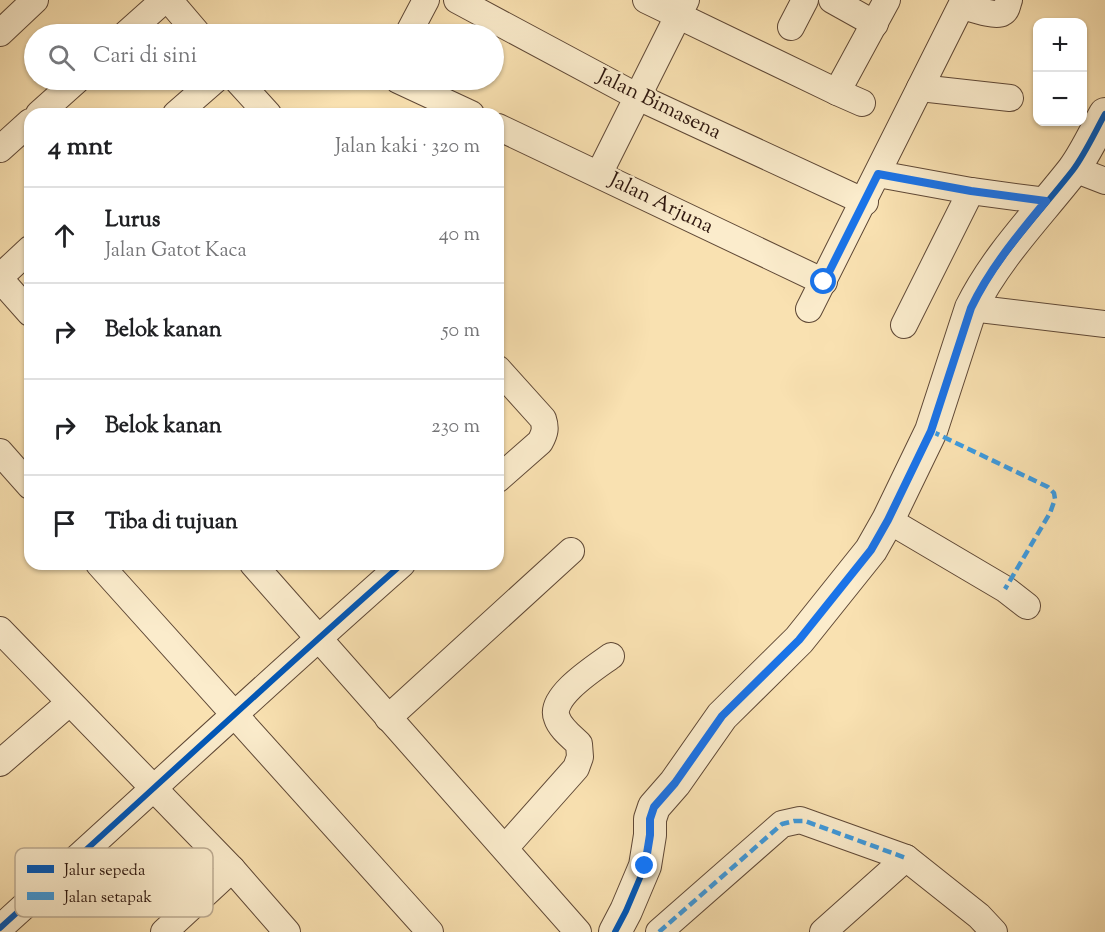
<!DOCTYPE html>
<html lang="id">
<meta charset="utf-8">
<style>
:root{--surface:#fff;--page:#f2f2f2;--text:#202124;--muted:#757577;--line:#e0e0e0}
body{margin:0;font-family:"Sorts Mill Goudy",serif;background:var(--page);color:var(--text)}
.controls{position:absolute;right:18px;top:18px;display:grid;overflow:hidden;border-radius:12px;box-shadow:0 2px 4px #0004}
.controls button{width:54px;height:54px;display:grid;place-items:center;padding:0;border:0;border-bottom:2px solid var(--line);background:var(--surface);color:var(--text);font:30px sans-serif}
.stop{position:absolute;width:18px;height:18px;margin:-14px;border:4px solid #1a73e8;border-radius:50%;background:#fff}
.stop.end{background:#1a73e8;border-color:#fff;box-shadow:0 2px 6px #0008}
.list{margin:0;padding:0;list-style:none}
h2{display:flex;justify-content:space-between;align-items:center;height:78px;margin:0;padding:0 24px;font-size:26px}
h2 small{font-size:20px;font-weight:400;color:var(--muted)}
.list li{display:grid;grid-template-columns:39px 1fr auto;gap:18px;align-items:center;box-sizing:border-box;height:96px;padding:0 24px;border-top:2px solid var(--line)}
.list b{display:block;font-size:22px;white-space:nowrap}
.list p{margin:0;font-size:20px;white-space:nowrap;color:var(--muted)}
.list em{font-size:20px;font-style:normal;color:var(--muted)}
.icon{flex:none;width:33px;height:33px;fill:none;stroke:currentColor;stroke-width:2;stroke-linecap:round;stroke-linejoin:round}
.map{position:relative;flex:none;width:1105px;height:932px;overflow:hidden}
.search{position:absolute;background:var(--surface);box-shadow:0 2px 4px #0004;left:24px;top:24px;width:480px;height:66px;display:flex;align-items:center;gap:15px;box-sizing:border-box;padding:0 21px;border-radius:33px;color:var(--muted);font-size:22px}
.panel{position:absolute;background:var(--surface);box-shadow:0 2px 4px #0004;left:24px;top:108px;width:480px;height:462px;border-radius:18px}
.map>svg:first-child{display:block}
</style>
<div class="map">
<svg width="1105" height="932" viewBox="0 0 1105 932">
<rect width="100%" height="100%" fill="#f9e1b1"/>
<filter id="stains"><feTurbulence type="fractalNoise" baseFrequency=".00333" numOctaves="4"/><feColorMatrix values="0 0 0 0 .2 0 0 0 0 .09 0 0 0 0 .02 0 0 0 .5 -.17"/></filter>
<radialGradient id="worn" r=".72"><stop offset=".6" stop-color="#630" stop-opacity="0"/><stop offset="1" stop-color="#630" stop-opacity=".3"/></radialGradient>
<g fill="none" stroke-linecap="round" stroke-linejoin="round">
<g stroke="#5f4836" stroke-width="28">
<g id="minor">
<path d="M169,0l29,34"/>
<path d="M457,0l181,97 227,105"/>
<path d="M646,0l191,92 25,11"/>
<path d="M832,0l43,24"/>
<path d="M962,6c8,2 33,11 40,7 5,-2 5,-8 7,-13"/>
<path d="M791,27l14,-27"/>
<path d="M0,33l35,-33"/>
<path d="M126,34l38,-34"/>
<path d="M408,34l18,-34"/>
<path d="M237,80l31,34"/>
<path d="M398,80l73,34"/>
<path d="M920,88l90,10"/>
<path d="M837,92l50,-92"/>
<path d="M39,114l38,-34"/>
<path d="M176,114l39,-34"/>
<path d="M498,127l326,155"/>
<path d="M0,149l30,-27"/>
<path d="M1074,169l31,12"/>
<path d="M599,174l87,-174"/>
<path d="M878,174l93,17 75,10"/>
<path d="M0,277l30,-28"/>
<path d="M0,279l30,34"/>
<path d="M971,308l134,16"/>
<path d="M809,309l155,-309"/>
<path d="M904,325l67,-134"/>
<path d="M498,369l45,50c3,9 2,14 -3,23l-42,37"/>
<path d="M0,452l30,34"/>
<path d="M888,520l117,69 22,17"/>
<path d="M99,564l331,368"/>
<path d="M253,564l325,368"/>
<path d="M0,630l232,239 55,63"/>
<path d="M388,718l183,-167"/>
<path d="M0,763l69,-60"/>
<path d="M505,848l71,-80 4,-11 -1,-13c-7,-7 -19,-16 -22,-26 -9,-21 39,-51 54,-62"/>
<path d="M0,928c134,-121 266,-244 402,-364"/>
<path d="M164,932l68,-63"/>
<path d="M659,932l123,-108 18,-4 106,38 73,58 15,16"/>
<path d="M823,932l83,-74"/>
</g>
</g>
<g stroke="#5f4836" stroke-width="34">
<path id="tertiary" d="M615,932l11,-21 19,-45 5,-31v-16l4,-12 21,-24 47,-67 77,-76 72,-90 17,-30 43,-89 40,-123c26,-52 66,-92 102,-138 12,-16 22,-38 32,-56"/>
</g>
<use href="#minor" stroke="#fbeccc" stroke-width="26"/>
<use href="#tertiary" stroke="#fbeccc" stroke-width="32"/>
<g stroke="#3d9ade" stroke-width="4.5" stroke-dasharray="9 4.5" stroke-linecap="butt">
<path d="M931,431l94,45 23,11 6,6 1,6 -5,14 -45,76"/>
<path d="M659,932l123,-108 12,-3h11l101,37"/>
</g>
<g stroke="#fbeccc" stroke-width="10">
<g id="cycleway">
<path d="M0,928c134,-121 266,-244 402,-364"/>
<path d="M615,932l11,-21 19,-45 5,-31v-16l4,-12 21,-24 47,-67 77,-76 72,-90 17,-30 43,-89 40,-123c26,-52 66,-92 102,-138 12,-16 22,-38 32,-56"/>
</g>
</g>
<use href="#cycleway" stroke="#0057b8" stroke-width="6"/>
</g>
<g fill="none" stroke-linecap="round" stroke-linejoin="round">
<path stroke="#1a73e8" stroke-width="8" d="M645,866l5,-31v-16l4,-12 21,-24 47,-67 77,-76 72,-90 17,-30 43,-89 40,-123c19,-40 47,-73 75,-107l-75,-10 -93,-17 -54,108"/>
</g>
<g text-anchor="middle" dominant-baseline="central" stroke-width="5" stroke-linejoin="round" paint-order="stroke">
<g font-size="21" fill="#2c150d" stroke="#fbeccc">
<text transform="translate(659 105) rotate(26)">Jalan Bimasena</text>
<text transform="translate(661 204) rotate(26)">Jalan Arjuna</text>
</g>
</g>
<rect x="15" y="848" width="198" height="69" rx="9" fill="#fbeccc" stroke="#bdac93" stroke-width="1.5"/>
<rect x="27" y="865" width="27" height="8" fill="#0057b8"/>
<rect x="27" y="892" width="27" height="8" fill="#3d9ade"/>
<g font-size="16" fill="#2c150d">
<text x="64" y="875">Jalur sepeda</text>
<text x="64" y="902">Jalan setapak</text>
</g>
<rect width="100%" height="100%" filter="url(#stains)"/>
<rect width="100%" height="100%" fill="url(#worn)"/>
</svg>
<div class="controls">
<button>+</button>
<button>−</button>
</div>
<div class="stop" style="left:824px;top:282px"></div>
<div class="stop end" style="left:645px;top:866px"></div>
<div class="search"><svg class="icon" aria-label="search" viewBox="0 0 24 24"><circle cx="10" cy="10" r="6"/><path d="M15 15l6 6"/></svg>Cari di sini</div>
<section class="panel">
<h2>4 mnt<small>Jalan kaki · 320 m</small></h2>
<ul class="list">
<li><svg class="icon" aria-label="ahead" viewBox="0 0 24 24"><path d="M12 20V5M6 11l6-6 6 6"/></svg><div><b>Lurus</b><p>Jalan Gatot Kaca</p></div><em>40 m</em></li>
<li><svg class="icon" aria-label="right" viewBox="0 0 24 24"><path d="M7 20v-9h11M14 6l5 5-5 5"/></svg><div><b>Belok kanan</b></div><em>50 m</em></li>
<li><svg class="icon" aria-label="right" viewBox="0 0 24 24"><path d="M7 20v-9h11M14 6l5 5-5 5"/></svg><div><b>Belok kanan</b></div><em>230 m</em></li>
<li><svg class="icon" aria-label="arrive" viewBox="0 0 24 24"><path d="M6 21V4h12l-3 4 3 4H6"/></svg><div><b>Tiba di tujuan</b></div></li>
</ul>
</section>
</div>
